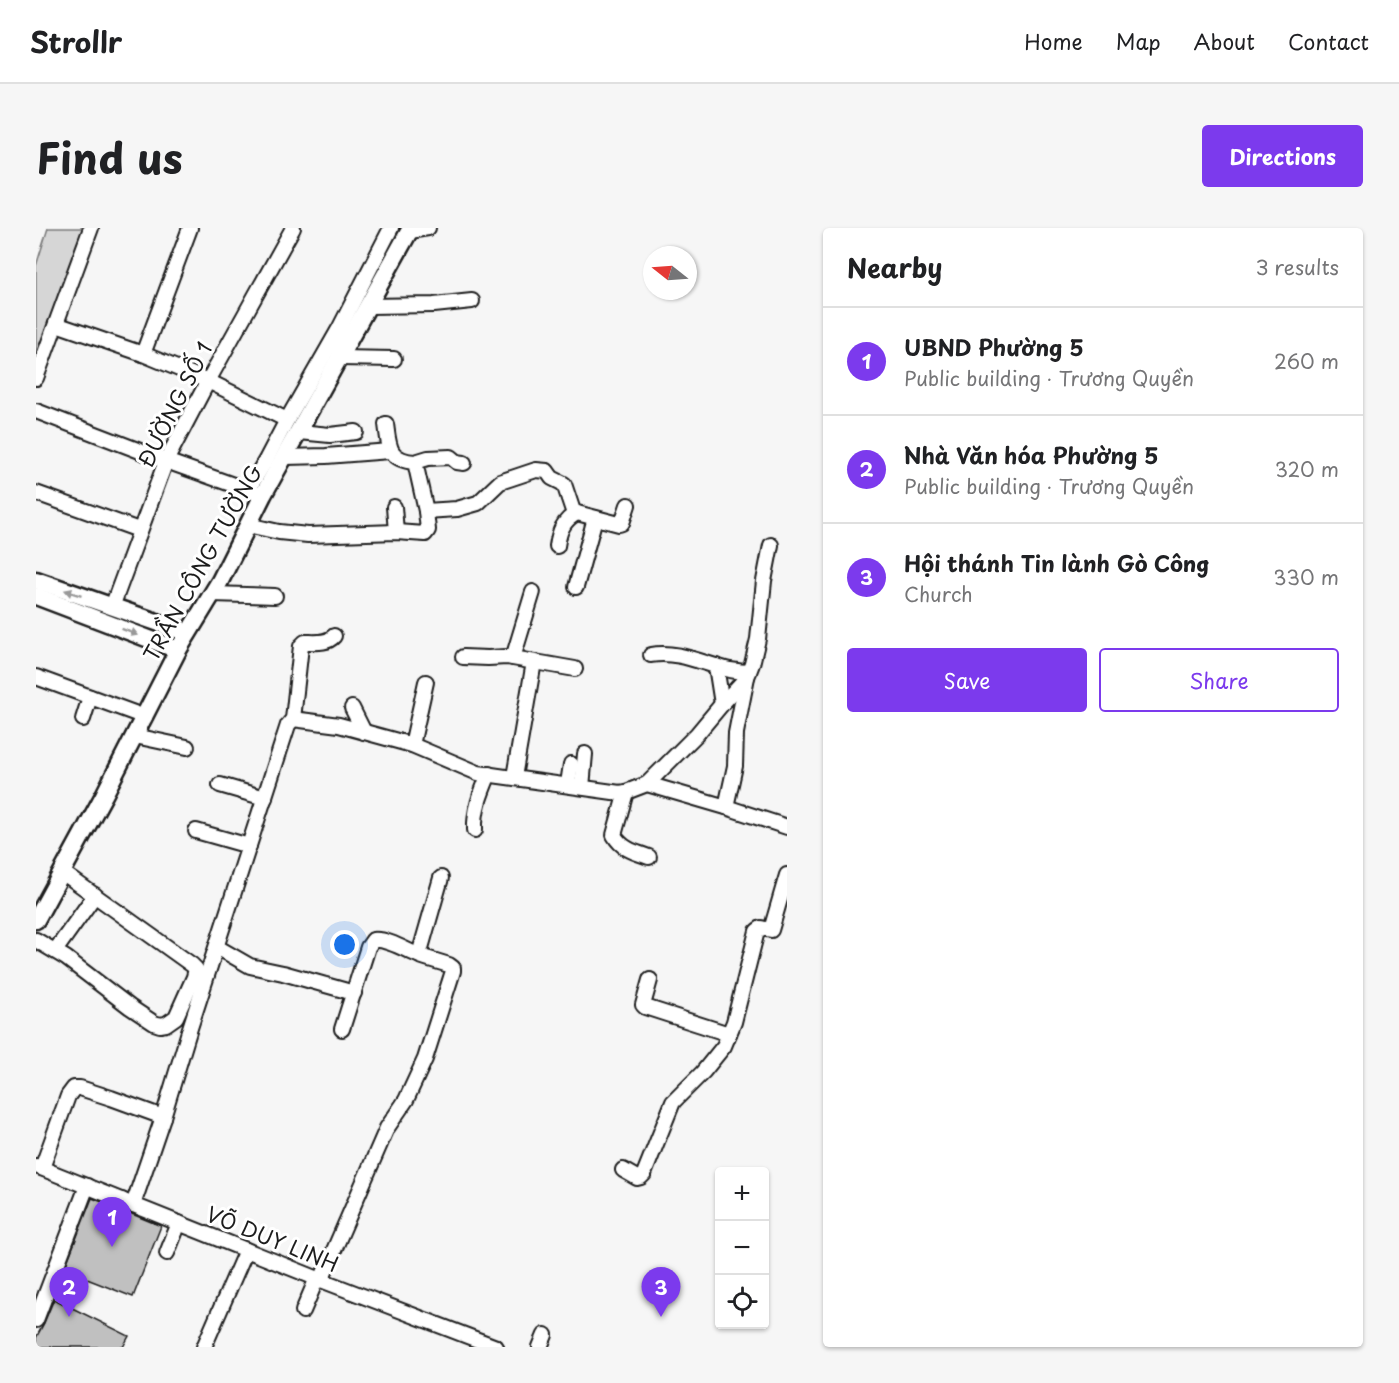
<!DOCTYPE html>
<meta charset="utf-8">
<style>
:root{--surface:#fff;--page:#f6f6f6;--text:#202124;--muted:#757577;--line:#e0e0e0;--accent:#7c3aed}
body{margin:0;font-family:"Playpen Sans",sans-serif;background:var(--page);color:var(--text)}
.controls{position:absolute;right:18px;bottom:18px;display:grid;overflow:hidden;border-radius:6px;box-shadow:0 2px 4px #0004}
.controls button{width:54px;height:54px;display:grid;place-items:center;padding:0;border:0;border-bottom:2px solid var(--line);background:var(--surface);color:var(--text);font:30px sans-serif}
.compass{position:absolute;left:607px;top:18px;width:54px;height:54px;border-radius:50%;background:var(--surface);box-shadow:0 2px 4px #0004;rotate:287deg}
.you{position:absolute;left:309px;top:717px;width:21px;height:21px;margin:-15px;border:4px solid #fff;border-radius:50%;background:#1a73e8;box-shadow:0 0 0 9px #1a73e833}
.badge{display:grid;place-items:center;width:39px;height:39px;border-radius:50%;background:var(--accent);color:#fff;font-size:20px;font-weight:700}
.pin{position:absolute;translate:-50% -50px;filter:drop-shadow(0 2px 3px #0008)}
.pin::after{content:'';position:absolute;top:32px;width:21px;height:18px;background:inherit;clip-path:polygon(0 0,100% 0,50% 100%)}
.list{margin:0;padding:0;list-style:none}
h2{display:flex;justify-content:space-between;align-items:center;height:78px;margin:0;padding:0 24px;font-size:26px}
h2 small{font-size:20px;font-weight:400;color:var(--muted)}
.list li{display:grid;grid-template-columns:39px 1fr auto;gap:18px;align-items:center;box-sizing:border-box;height:108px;padding:0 24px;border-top:2px solid var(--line)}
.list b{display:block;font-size:22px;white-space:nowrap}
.list p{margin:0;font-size:20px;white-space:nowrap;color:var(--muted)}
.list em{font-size:20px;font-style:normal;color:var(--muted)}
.actions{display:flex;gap:12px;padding:18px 24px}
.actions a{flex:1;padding:14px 0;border:2px solid var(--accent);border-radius:6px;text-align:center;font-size:21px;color:var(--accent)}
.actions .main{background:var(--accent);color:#fff}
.icon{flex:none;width:33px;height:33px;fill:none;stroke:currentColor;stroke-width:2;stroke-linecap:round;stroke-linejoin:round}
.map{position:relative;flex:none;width:751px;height:1119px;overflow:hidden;border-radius:6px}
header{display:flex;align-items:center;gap:36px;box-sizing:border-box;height:84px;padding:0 30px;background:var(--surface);border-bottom:2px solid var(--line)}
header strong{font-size:28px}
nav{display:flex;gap:33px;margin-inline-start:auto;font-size:21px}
.intro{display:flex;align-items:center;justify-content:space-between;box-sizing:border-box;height:144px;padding:0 36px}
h1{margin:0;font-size:42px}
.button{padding:15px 27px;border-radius:6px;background:var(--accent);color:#fff;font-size:21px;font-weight:700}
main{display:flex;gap:36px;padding:0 36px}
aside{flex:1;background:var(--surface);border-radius:6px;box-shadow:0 2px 4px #0004}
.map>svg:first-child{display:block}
</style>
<header>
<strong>Strollr</strong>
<nav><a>Home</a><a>Map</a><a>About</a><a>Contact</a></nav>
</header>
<div class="intro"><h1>Find us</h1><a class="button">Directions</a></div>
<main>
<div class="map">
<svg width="751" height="1119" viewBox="0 0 751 1119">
<rect width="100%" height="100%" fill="#f6f6f6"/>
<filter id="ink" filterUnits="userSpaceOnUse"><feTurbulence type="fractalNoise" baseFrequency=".0167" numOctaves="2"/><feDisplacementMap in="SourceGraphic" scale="12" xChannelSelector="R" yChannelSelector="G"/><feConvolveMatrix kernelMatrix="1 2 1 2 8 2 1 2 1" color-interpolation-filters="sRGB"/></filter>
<g filter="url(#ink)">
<path fill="#d6d6d6" stroke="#797979" stroke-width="1.5" d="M12,0h35l-47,129v-91z"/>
<g fill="#c0c0c0" stroke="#1c1c1c" stroke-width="1.5">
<path d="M56,970l18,7 -4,15 2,4 3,3 5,1 5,-3 6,-13 34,14 -28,71 -69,-27z"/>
<path d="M18,1071l75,37 -6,11h-87v-9l8,-15z"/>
</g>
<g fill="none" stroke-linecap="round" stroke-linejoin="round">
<g stroke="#1c1c1c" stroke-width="18">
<g id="minor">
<path d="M374,3l18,-3"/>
<path d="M332,78l66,-1 38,-4"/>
<path d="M20,96l87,30 65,27 79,39"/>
<path d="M107,126l47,-126"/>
<path d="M304,130l54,1"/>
<path d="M0,150l55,-150"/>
<path d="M0,183l130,50 90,32"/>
<path d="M263,204l31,3 26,-3"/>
<path d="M249,229l41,-1 64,-5"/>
<path d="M379,234l13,-4 23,-1 6,5 7,1"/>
<path d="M212,262l18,-30 21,-40 52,-91 52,-101"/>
<path d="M0,265l103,37"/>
<path d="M358,279l2,25"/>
<path d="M390,283l31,-2 21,-6 22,-21 36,-12 11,1 5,7 12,6 9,27 4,2 42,11 3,-1 6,-18"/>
<path d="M212,297l31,7 29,3 88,-3 29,2 3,-4 -2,-19 -11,-49c-27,-2 -26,-16 -29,-38"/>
<path d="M521,318c2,-14 6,-26 20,-33"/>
<path d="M540,359l19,-69"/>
<path d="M176,366l63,2"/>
<path d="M76,379l54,-146 42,-80 85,-153"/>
<path d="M615,427c26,-5 53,9 79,15 6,1 13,2 19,2"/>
<path d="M427,429l25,1 19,-1 68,12"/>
<path d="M477,430l20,-66"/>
<path d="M680,438l6,38"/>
<path d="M0,449l109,40"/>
<path d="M316,480l12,24"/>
<path d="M47,491l7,-22"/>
<path d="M257,491l46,6 73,20 66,28 142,20 6,-1 21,-8 79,23 61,20"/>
<path d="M99,508l52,11"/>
<path d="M376,517l14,-63"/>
<path d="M478,549l20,-115"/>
<path d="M532,556l3,-20"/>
<path d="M611,556l50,-50 25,-30 25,-27 5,-13 6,-25 6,-58 7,-36"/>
<path d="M184,557l45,13"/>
<path d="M546,559l3,-33"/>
<path d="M590,564l-12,43c8,14 20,17 35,22"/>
<path d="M690,579l9,-41 1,-33 11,-56"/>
<path d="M439,602c-1,-20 6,-37 14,-56"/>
<path d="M160,603l53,15"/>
<path d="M0,712l30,18 64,49 24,16 6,2 6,-1 10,-7 18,-40 2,-8 -4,-4 -130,-93"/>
<path d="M181,719l33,19 33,7 71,20"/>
<path d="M19,723l40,-56"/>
<path d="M383,727l22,-77"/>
<path d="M614,752l-7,25 2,2 84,27"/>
<path d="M0,938l285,114 175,67"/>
<path d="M6,940l26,-72 6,-8h6l31,10 52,19"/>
<path d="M587,942l14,8 4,-1 3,-3 29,-72 30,-30 21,-26 10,-24 23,-91 4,-3 10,2 16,-55"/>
<path d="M97,977l30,-88 27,-89 98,-303 5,-6 8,-73 4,-4c10,0 22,2 29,-6"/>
<path d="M79,991l7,-19"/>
<path d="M131,1025l12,-30"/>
<path d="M285,1052l66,-152 19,-28 19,-41 28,-88v-3l-4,-3c-10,-3 -20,-6 -29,-9 -13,-5 -33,-18 -47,-16l-5,7 -26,82"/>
<path d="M267,1083l14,-33"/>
<path d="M0,1092l51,-134"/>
<path d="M168,1119l42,-97"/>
<path d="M504,1119l5,-12"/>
</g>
</g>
<g stroke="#1c1c1c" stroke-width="21">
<g id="major">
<path d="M0,352l152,53"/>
<path d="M0,368l142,54"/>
<path d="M0,692l68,-125 74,-145 42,-69 43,-86 148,-267"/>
</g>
</g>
<use href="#minor" stroke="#fff" stroke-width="14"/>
<use href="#major" stroke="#fff" stroke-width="16"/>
</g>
<defs><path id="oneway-solid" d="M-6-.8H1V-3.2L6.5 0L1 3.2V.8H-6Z" transform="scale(1.5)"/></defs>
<g fill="#999">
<use href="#oneway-solid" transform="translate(37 365) rotate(-161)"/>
<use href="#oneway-solid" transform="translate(94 404) rotate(21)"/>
</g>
</g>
<g text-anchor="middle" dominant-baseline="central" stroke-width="6" stroke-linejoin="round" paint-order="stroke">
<g font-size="21" fill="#1c1c1c" stroke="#fff">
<text transform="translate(138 176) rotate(-63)">ĐƯỜNG SỐ 1</text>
<text transform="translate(166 334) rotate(-61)">TRẦN CÔNG TƯỜNG</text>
<text transform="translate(237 1010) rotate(22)">VÕ DUY LINH</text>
</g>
</g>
</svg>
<div class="controls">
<button>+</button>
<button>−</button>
<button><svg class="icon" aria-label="locate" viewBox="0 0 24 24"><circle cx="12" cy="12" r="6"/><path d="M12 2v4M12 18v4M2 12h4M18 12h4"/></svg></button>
</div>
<svg class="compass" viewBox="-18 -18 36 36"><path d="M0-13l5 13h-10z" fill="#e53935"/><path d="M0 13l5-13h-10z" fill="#757577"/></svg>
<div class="you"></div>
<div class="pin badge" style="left:76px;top:1019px">1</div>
<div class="pin badge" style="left:33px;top:1089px">2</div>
<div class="pin badge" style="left:625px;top:1089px">3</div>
</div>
<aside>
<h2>Nearby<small>3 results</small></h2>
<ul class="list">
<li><span class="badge">1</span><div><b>UBND Phường 5</b><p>Public building · Trương Quyền</p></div><em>260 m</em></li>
<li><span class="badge">2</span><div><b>Nhà Văn hóa Phường 5</b><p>Public building · Trương Quyền</p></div><em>320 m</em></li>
<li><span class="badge">3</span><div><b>Hội thánh Tin lành Gò Công</b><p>Church</p></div><em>330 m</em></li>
</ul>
<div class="actions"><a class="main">Save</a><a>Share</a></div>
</aside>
</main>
